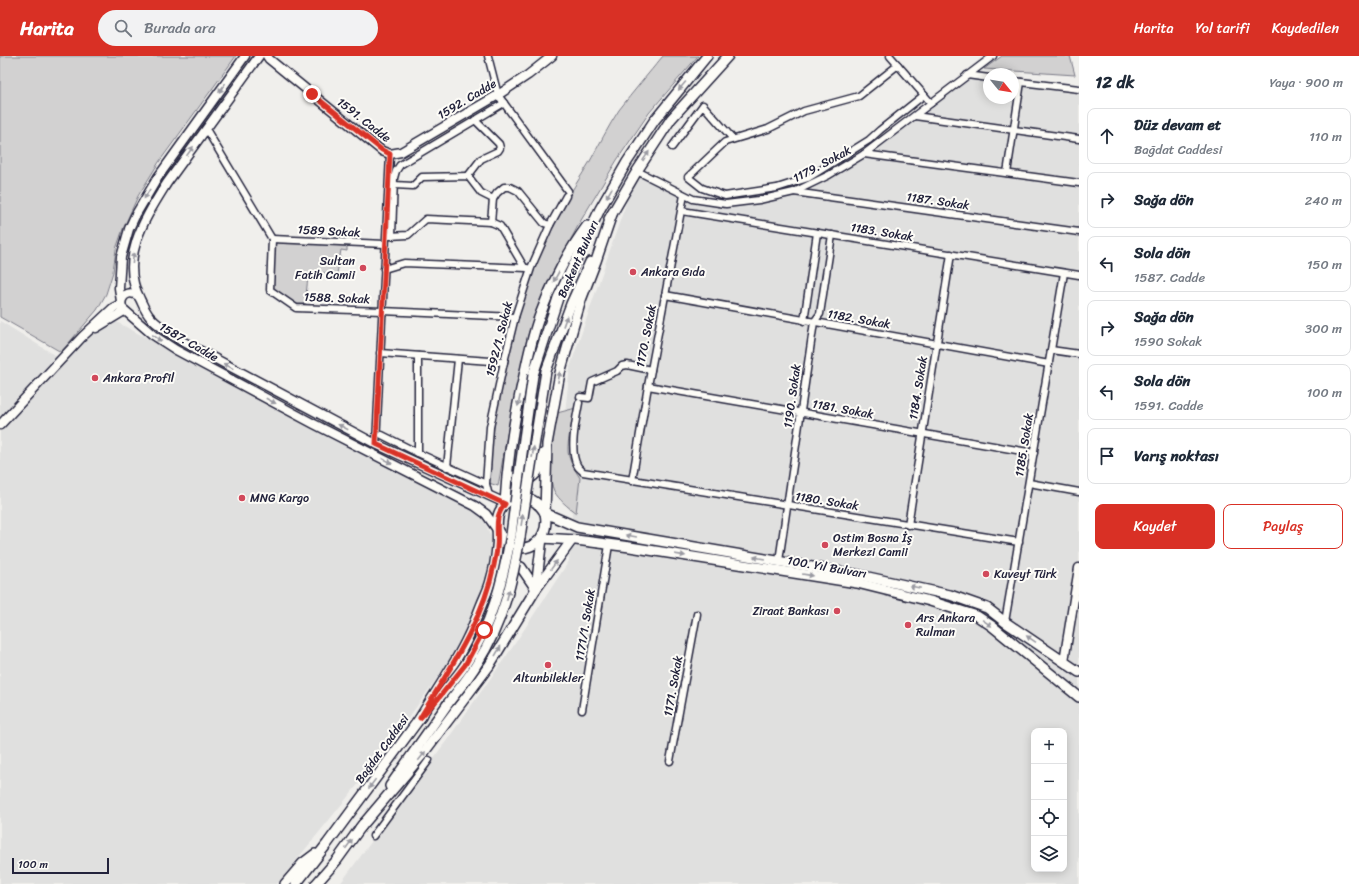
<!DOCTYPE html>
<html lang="tr">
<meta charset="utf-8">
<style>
:root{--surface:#fff;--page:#f2f2f3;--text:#1f2937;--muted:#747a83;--line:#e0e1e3;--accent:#d93025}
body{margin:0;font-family:Sriracha,sans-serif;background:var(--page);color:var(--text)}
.controls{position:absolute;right:12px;bottom:12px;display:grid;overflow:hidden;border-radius:8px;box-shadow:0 2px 10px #0003}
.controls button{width:36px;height:36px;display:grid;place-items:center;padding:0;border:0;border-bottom:1px solid var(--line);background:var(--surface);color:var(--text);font:20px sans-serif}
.compass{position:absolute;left:983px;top:12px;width:36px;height:36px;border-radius:50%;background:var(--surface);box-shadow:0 2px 10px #0003;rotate:120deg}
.scale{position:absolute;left:12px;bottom:10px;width:97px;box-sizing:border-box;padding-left:4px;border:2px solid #22223b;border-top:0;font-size:11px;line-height:14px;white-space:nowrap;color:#22223b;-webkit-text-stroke:3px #fdfcf7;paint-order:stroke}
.stop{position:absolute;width:12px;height:12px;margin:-9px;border:3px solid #d93025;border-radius:50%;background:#fff}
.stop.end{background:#d93025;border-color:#fff;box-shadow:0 1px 4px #0008}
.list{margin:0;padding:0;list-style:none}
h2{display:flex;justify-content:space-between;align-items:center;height:52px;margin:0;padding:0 16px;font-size:17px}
h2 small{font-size:13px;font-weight:400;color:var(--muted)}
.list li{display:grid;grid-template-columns:26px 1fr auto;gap:12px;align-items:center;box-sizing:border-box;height:56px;margin:0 8px 8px;padding:0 8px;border:1px solid var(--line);border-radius:8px}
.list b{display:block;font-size:15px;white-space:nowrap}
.list p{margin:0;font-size:13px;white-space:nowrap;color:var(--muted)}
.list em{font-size:13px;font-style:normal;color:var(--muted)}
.actions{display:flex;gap:8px;padding:12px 16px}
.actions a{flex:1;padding:9px 0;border:1px solid var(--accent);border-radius:8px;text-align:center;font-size:14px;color:var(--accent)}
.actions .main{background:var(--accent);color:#fff}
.icon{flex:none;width:22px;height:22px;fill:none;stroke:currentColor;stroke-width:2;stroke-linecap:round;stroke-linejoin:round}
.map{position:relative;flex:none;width:1079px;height:828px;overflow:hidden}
header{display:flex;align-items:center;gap:24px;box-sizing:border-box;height:56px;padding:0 20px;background:var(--accent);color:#fff}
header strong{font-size:19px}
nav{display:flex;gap:22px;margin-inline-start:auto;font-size:14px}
.search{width:280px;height:36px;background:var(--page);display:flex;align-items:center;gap:10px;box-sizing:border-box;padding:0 14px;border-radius:22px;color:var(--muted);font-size:15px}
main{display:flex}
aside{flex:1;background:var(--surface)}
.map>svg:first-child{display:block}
</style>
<header>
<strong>Harita</strong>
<div class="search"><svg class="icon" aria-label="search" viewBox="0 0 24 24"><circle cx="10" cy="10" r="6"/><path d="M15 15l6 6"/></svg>Burada ara</div>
<nav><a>Harita</a><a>Yol tarifi</a><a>Kaydedilen</a></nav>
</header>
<main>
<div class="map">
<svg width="1079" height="828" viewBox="0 0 1079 828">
<rect width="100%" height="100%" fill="#f0efec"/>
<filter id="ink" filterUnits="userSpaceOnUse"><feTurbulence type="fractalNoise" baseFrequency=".025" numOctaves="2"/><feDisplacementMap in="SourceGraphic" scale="8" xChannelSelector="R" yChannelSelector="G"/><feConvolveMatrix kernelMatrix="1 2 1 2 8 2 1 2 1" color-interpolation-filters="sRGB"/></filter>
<g filter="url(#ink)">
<g fill="#e0e0df" fill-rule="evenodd">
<path d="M967,19l22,3v20h24v-17l66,8v795h-739l107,-144 65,-92 57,-87 3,-49 -16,-18 14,-127 67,-196 47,24 42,9 68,-12 70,-38zM1034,675h30v138h-30z"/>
<path d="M111,263l371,197 11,25 -10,47 -25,61 -77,107 -104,128h-277v-563l61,38 21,-22z"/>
</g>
<g fill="#d2d1d1" stroke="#7a7a86">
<path d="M0,0h236l-77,106 -21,34 -15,33 -7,20 -3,23 -7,22 -9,16 -36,42 -61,-35z"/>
<path d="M663,0h35l-49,57 -32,47 -37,62 -35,66 -16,44 -20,92 -11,62 -9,-3c4,-86 26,-179 64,-257 10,-22 23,-42 36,-63 10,-18 19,-36 30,-53 14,-18 29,-36 44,-54z"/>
<path d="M1002,0h68l5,19 -91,-6z"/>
<path d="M273,186l74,4v5l-6,-1 -4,24 -22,-2v5h-7l-3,27h-12l-22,-15z"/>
<path d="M576,352c-3,13 -9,30 -8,44 1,9 7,18 12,26l-4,35c-8,-6 -17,-13 -22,-22 -9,-22 0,-56 3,-78z"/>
</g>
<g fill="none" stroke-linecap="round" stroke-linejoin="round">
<g stroke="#22223b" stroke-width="9">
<g id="street">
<path d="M488,0l10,39 70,96"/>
<path d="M890,0l41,47"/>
<path d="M898,9l-39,31 -55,15 -36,18 -43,13 -37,35 14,11 23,8 52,-8 31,-10 61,-38 11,-10 44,-35"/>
<path d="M967,19l22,3"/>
<path d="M1013,25l66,8"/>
<path d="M915,60l164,23"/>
<path d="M206,73l66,110 -2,51 26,18 86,3 133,6"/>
<path d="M672,91l31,-42 30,34"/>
<path d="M864,98l215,29"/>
<path d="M637,115l56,28 33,5 33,-4 35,-8 35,-17 35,-21 129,-98"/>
<path d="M1007,117l14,-91"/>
<path d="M468,120l13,-17 17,-8 2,-3 -1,-4 -24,-24"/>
<path d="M394,129l19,1 9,-9 46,-1 13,17 12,6 -2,23"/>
<path d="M794,136l285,40"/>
<path d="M493,143l4,-6 7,-6h6l8,4 26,32 6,2"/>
<path d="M682,155l397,64"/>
<path d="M389,180l19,-1 18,-16 65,3 9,4 24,41"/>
<path d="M392,180l2,-58 2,-7 4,-6 104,-62"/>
<path d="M272,183l113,5"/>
<path d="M384,213l20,-6 123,5"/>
<path d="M665,239l384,69"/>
<path d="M804,265l13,-88"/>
<path d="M1051,294l28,4"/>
<path d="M380,297l124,9"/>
<path d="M648,330l386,67"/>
<path d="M580,341l9,1 3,-16 25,-11 5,-5 5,-1 24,5"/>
<path d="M579,347c-3,16 -10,47 -2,62 1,3 5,5 6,7l436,70"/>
<path d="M382,379l36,18 68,31"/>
<path d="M376,388l14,-290"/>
<path d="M418,397v-97"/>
<path d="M447,411l11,-108"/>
<path d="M632,425l16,-95 36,-191"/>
<path d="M1029,427l50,9"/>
<path d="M489,440l-3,-12 4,-57 14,-65 11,-45 16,-49 19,-43 16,-29"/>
<path d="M908,469l43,-271"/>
<path d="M779,505l35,-239 6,-8 12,-79"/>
<path d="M1005,566l59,-349"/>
<path d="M582,654l27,-165"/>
<path d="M670,705l27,-147"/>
<path d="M373,780l56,-76"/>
</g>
</g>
<g stroke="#22223b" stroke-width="11">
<g id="secondary">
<path d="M245,0l-87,121 -23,39 -6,13 -8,28 -2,31 3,20 31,27 23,15 138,74 161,82 11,8 12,17"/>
<path d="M259,0l-92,127c-21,34 -49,75 -27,116 3,6 5,12 10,18 9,10 21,17 32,24l194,103 129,59"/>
<path d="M267,0l2,3 113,92 8,3 11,-2 97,-57 30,-20 24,-19"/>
<path d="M121,247c2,-10 10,-12 17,-7"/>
<path d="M96,272l28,-17"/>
<path d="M0,369l82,-88 31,-29 8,-4"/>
<path d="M1064,605l15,-93"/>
</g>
</g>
<g stroke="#22223b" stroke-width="12">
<g id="primary">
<path d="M609,163l28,-48 34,-52 57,-63"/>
<path d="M546,315l25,-67 19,-42"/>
<path d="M533,319l25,-77 42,-89 27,-47 27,-41 53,-65"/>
<path d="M513,420l9,7c18,-9 16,-12 22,-30"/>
<path d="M505,447c2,-38 8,-77 16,-114 6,-25 10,-51 19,-74 12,-32 27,-62 47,-89"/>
<path d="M545,457l32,14 282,48 91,20 37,13 18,14 74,50"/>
<path d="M498,475c16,31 54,16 47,-18l2,-69 13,-71 21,-73 15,-39 16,-47"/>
<path d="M511,479l4,-32"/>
<path d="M520,481l5,-33"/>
<path d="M542,482l34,2 54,7 227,36 73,18 47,15 15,10 87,71"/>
<path d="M499,512l10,-5 12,4 15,22"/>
<path d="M536,532l6,-50"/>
<path d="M420,662c16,-27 35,-53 48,-81 5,-10 9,-21 13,-31 3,-8 8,-17 10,-26 3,-10 5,-22 6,-33 2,-12 -3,-28 4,-38 12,-19 34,-13 44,4"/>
<path d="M390,730l59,-84"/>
<path d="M360,772l62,-73 67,-89 47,-77 36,-49"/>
<path d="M285,828l18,-21 12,-9"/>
<path d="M296,828l31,-40 96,-130"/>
<path d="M316,828l21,-24 26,-36"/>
</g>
</g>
<use href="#street" stroke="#fdfcf7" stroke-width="6"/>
<use href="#secondary" stroke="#fdfcf7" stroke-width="8"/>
<use href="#primary" stroke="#fdfcf7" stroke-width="9"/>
<g stroke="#22223b" stroke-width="12" stroke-linecap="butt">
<g id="primary-bridge">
<path d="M515,447l18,-128"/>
<path d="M525,448l21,-133"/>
<path d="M438,643c9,-11 19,-22 27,-34 26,-38 38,-85 46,-130"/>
<path d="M449,646c10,-13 21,-26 29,-40 24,-38 35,-82 42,-125"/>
</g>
</g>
<use href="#primary-bridge" stroke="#fdfcf7" stroke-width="9"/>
</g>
<defs><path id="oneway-solid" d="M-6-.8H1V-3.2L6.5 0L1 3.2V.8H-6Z"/></defs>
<g fill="#9a9aa2">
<use href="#oneway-solid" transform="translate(682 30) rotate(130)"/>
<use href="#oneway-solid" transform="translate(222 32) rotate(126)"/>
<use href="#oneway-solid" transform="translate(190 95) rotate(-54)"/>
<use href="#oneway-solid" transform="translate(646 100) rotate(-56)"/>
<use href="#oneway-solid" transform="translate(609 137) rotate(120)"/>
<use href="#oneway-solid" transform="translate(147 138) rotate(121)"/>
<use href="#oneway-solid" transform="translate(133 202) rotate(-84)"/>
<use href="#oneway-solid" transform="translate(556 221) rotate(119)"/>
<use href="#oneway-solid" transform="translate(565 265) rotate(-70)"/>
<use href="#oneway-solid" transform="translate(157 282) rotate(35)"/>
<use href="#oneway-solid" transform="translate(228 310) rotate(-152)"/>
<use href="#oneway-solid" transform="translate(559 321) rotate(-79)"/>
<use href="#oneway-solid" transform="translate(271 345) rotate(28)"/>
<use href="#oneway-solid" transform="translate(519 345) rotate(102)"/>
<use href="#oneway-solid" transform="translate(343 371) rotate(-152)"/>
<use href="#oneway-solid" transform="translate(533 396) rotate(-81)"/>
<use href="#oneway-solid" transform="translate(387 405) rotate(27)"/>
<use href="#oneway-solid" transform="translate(522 464) rotate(-81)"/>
<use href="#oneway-solid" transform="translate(631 480) rotate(-170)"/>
<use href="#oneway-solid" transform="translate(680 499) rotate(9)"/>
<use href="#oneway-solid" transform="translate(759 502) rotate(-170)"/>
<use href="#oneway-solid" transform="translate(554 509) rotate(-54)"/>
<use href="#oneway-solid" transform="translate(808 519) rotate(9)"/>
<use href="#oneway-solid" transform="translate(915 531) rotate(-168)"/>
<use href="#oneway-solid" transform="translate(508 539) rotate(-75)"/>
<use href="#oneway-solid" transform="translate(987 567) rotate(35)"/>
<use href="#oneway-solid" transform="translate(1031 583) rotate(-146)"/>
<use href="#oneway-solid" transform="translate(498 595) rotate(-60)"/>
<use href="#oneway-solid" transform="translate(422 700) rotate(-52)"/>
<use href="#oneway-solid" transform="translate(372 728) rotate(126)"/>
<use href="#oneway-solid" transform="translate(349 788) rotate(-54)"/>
</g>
</g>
<g fill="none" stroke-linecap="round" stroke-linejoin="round" filter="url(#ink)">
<path stroke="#d93025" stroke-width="5" d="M312,38l70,56 8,4 -14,290 129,60c-12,14 -6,26 -8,43 0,6 -2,12 -3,18 -11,56 -45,105 -74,153l18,-19 27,-34 19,-35"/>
</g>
<g fill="#d1495b" stroke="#fdfcf7" stroke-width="1.5">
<circle cx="363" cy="212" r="4"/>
<circle cx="633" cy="216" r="4"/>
<circle cx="95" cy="322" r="4"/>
<circle cx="242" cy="442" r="4"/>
<circle cx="825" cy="489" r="4"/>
<circle cx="986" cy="518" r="4"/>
<circle cx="837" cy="555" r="4"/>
<circle cx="908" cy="569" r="4"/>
<circle cx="548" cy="609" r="4"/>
</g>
<g text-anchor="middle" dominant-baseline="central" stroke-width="4" stroke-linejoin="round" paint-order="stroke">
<g font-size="12" fill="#22223b" stroke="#fdfcf7">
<text transform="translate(467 43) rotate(-31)">1592. Cadde</text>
<text transform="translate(364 64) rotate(38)">1591. Cadde</text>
<text transform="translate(822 108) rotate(-28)">1179. Sokak</text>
<text transform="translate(938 145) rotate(8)">1187. Sokak</text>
<text transform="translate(329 175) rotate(3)">1589 Sokak</text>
<text transform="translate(882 176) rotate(9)">1183. Sokak</text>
<text transform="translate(578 203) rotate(-66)">Başkent Bulvarı</text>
<text transform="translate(337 242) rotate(2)">1588. Sokak</text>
<text transform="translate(859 263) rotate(10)">1182. Sokak</text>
<text transform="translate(646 280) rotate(-79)">1170. Sokak</text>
<text transform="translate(499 283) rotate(-76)">1592/1. Sokak</text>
<text transform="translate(189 286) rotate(30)">1587. Cadde</text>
<text transform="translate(918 332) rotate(-81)">1184. Sokak</text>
<text transform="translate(792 340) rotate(-82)">1190. Sokak</text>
<text transform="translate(843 353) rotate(10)">1181. Sokak</text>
<text transform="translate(1024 389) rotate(-81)">1185. Sokak</text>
<text transform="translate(827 445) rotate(9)">1180. Sokak</text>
<text transform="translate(827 511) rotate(10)">100. Yıl Bulvarı</text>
<text transform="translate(585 569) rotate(-81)">1171/1. Sokak</text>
<text transform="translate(673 630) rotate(-80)">1171. Sokak</text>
<text transform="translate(382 693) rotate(-54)">Bağdat Caddesi</text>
</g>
<g font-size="12" fill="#22223b" stroke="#fdfcf7" text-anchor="start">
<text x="355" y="205" text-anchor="end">Sultan<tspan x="355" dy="14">Fatih Camii</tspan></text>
<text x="641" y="216">Ankara Gıda</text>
<text x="103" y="322">Ankara Profil</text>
<text x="250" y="442">MNG Kargo</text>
<text x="833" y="482">Ostim Bosna İş<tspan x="833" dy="14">Merkezi Camii</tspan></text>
<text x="994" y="518">Kuveyt Türk</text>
<text x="829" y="555" text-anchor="end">Ziraat Bankası</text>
<text x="916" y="562">Ars Ankara<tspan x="916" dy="14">Rulman</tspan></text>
<text x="548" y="622" text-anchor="middle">Altunbilekler</text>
</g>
</g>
</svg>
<div class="controls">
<button>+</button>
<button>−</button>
<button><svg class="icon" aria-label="locate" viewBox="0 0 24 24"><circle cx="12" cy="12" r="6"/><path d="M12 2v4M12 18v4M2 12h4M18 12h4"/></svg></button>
<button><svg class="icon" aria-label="layers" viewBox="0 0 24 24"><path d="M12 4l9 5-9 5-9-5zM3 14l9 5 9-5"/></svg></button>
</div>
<svg class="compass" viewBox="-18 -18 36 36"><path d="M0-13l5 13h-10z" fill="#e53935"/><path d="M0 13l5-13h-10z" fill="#747a83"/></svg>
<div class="scale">100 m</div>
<div class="stop" style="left:484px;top:574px"></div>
<div class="stop end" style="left:312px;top:38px"></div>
</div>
<aside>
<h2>12 dk<small>Yaya · 900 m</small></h2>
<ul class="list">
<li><svg class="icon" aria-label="ahead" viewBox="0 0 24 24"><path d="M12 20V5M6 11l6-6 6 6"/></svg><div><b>Düz devam et</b><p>Bağdat Caddesi</p></div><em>110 m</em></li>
<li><svg class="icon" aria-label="right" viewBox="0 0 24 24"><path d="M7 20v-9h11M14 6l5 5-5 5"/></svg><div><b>Sağa dön</b></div><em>240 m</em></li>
<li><svg class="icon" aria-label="left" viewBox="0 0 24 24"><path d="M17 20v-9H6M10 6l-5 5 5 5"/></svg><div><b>Sola dön</b><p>1587. Cadde</p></div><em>150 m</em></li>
<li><svg class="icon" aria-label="right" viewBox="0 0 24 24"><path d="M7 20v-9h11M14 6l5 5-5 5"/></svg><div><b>Sağa dön</b><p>1590 Sokak</p></div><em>300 m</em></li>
<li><svg class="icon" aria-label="left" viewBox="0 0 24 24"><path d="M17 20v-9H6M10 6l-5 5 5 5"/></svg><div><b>Sola dön</b><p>1591. Cadde</p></div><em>100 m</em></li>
<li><svg class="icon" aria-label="arrive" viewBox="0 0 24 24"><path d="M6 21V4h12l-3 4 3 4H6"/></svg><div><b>Varış noktası</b></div></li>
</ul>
<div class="actions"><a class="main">Kaydet</a><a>Paylaş</a></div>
</aside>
</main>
